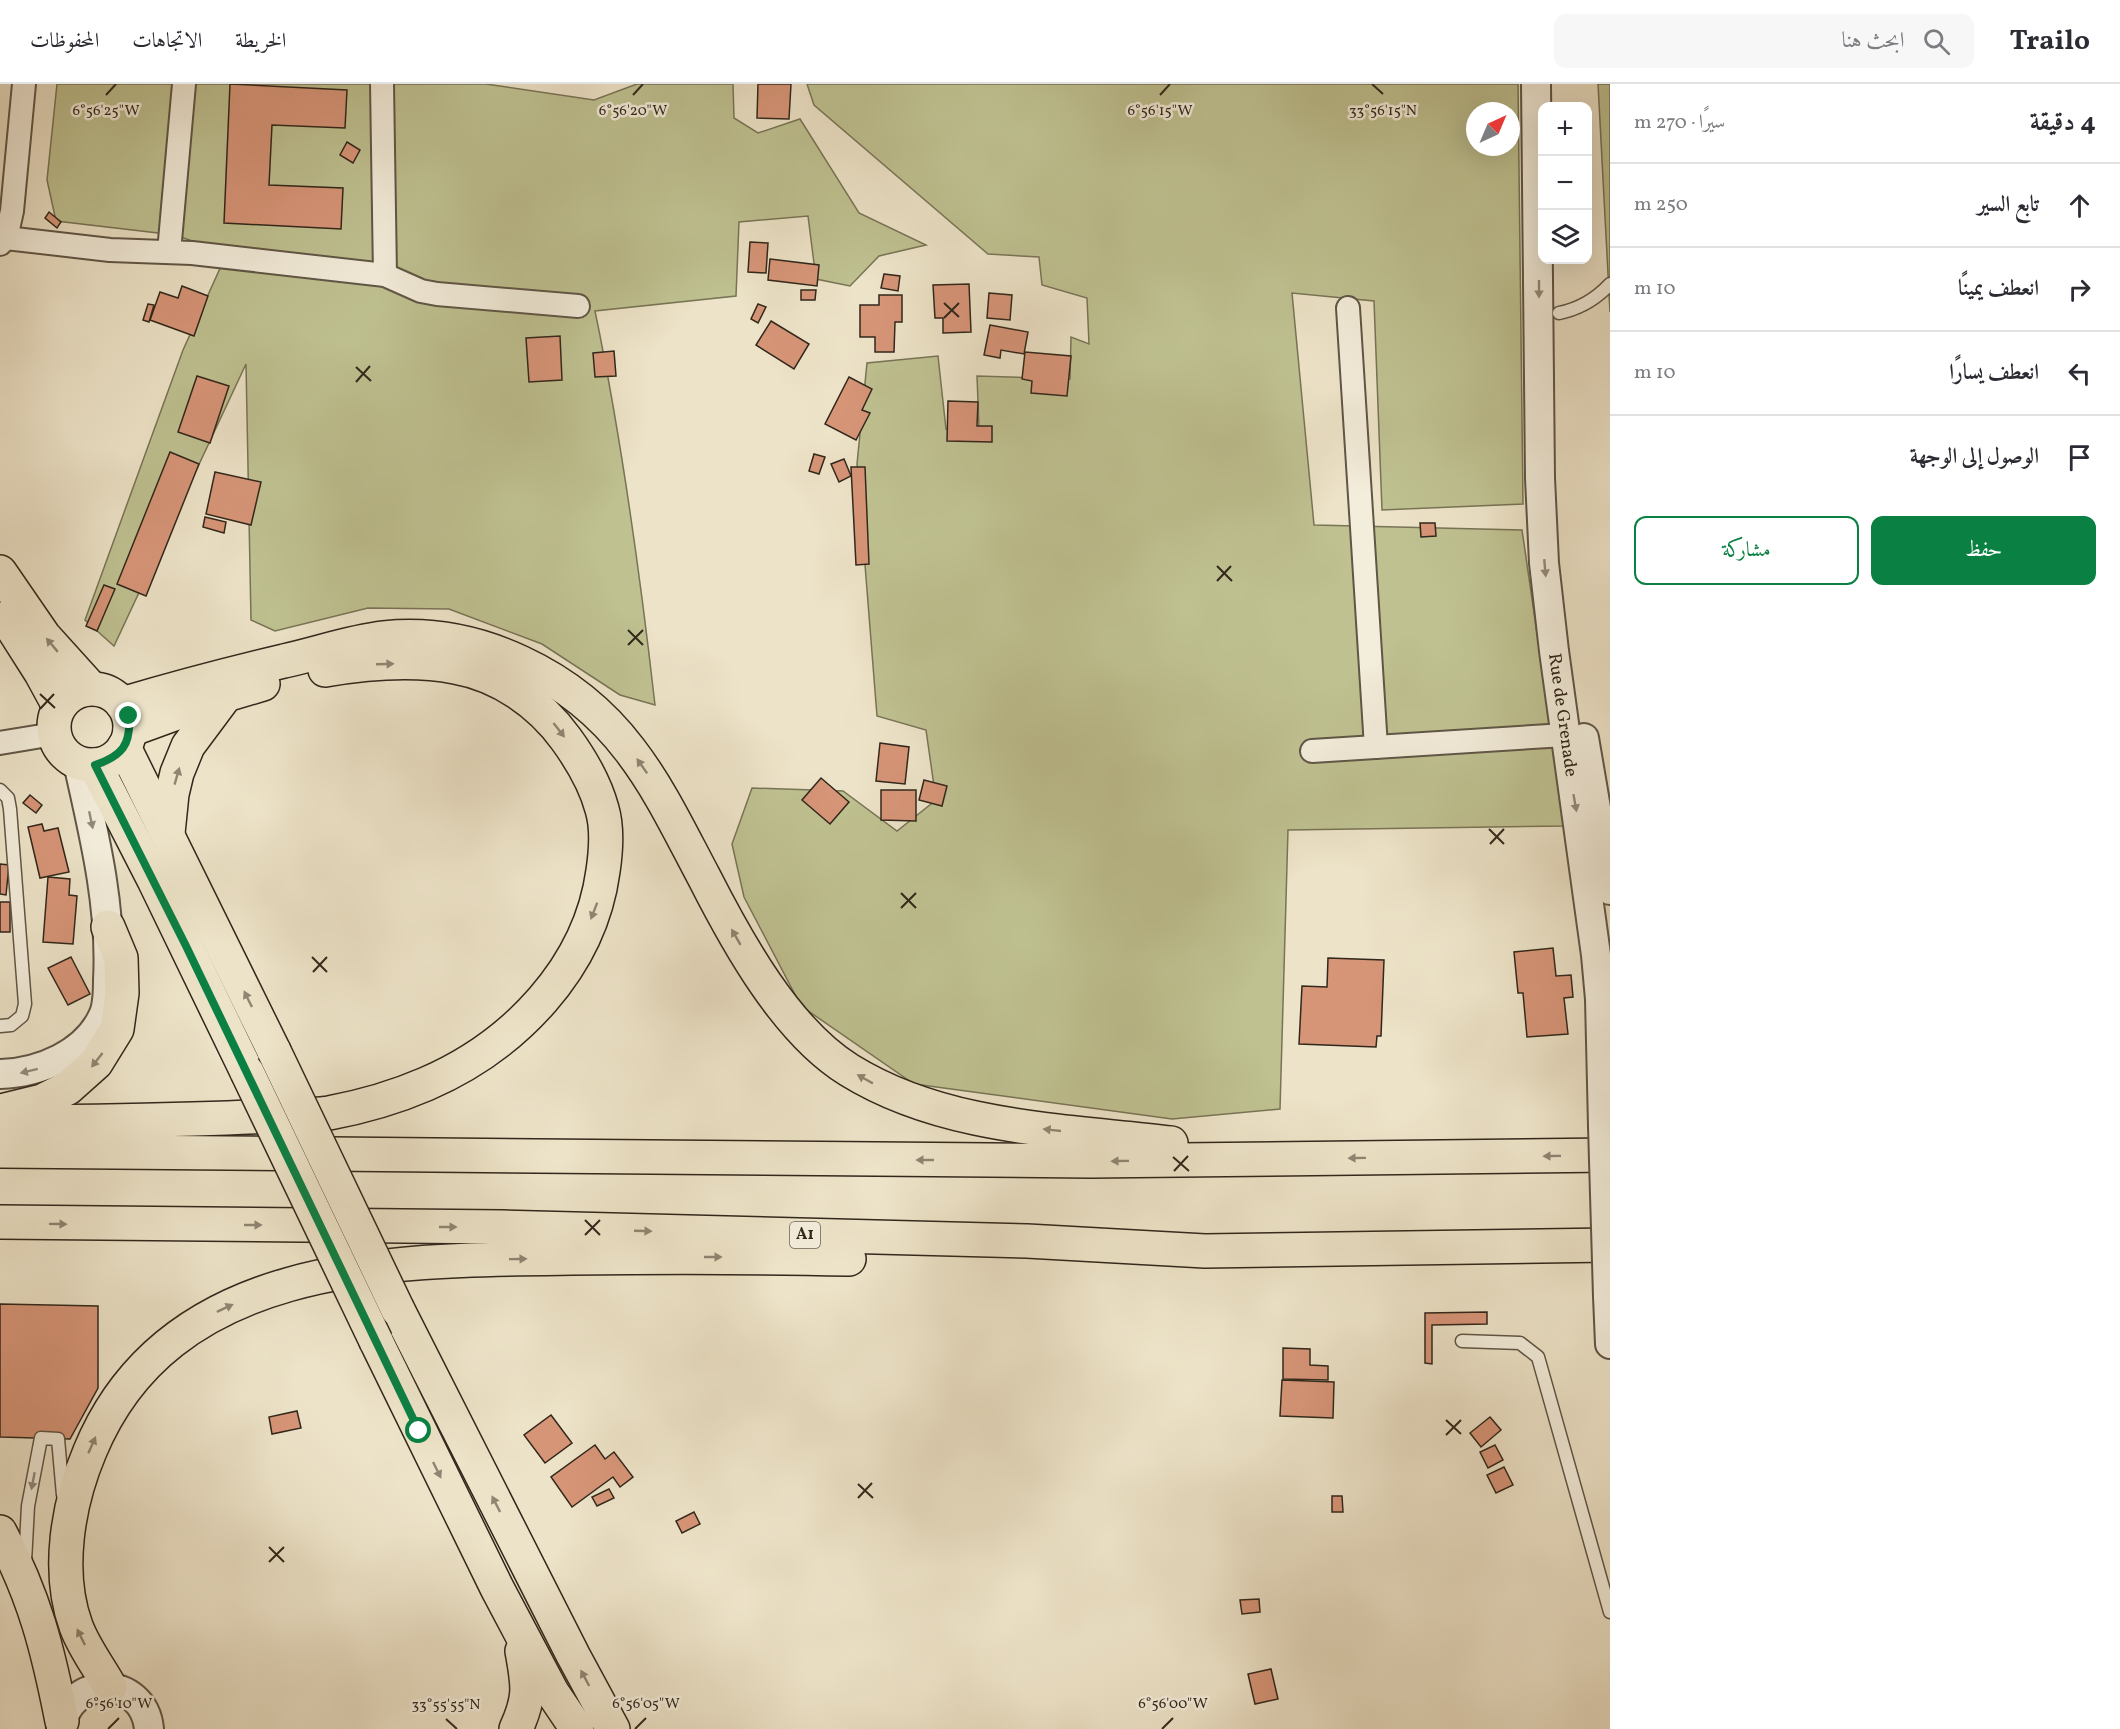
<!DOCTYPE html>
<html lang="ar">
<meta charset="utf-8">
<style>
:root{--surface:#fff;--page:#f7f7f7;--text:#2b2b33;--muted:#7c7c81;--line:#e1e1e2;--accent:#0b8043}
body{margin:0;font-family:Vollkorn,Amiri,serif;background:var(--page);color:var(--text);direction:rtl}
.controls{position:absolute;right:18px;top:18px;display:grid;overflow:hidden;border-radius:12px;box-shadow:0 6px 24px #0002}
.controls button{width:54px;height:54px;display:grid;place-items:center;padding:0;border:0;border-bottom:2px solid var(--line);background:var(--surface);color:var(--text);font:30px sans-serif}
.compass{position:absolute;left:1466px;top:18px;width:54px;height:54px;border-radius:50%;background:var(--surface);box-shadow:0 6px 24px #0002;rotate:44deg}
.stop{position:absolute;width:18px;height:18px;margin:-14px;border:4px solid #0b8043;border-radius:50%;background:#fff}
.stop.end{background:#0b8043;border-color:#fff;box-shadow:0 2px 6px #0008}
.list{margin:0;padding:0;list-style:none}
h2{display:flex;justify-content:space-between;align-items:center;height:78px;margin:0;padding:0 24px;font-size:26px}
h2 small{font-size:20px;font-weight:400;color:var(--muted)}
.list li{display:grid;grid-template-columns:39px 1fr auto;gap:18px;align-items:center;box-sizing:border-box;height:84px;padding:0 24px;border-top:2px solid var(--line)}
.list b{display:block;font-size:22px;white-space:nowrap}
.list em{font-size:20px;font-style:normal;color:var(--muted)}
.actions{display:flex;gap:12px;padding:18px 24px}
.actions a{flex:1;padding:14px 0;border:2px solid var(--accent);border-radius:12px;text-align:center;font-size:21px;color:var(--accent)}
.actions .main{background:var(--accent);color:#fff}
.icon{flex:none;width:33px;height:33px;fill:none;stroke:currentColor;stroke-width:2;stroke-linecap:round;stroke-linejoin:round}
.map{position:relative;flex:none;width:1610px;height:1645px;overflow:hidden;direction:ltr}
header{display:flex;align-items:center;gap:36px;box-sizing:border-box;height:84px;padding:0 30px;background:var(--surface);border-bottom:2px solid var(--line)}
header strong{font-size:28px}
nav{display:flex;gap:33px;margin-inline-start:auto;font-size:21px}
.search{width:420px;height:54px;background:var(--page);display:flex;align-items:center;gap:15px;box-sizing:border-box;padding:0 21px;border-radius:12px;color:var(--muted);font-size:22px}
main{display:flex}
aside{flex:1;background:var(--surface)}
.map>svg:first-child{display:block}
</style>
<header>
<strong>Trailo</strong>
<div class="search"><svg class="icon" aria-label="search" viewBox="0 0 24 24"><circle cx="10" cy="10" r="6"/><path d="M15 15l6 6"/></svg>ابحث هنا</div>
<nav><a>الخريطة</a><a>الاتجاهات</a><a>المحفوظات</a></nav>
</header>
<main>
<aside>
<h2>4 دقيقة<small>سيرًا · 270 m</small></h2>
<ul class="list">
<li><svg class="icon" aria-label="ahead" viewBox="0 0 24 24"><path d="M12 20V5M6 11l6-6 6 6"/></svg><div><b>تابع السير</b></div><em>250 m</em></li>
<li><svg class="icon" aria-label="right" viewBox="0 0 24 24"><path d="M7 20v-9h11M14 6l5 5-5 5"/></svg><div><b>انعطف يمينًا</b></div><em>10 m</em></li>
<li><svg class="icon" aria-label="left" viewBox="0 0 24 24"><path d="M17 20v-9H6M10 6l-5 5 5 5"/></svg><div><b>انعطف يسارًا</b></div><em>10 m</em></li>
<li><svg class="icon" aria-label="arrive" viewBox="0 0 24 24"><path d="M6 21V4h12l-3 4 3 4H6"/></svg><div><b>الوصول إلى الوجهة</b></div></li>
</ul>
<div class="actions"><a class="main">حفظ</a><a>مشاركة</a></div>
</aside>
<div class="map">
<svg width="1610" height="1645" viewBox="0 0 1610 1645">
<rect width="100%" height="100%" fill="#ede3c8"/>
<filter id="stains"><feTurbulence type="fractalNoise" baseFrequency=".00333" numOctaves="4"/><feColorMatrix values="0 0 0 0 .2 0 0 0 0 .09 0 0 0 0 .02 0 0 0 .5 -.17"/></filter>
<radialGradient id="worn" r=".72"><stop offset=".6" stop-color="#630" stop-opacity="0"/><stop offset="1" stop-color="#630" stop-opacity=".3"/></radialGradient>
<g fill="#bfc191" stroke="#787456" stroke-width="1.5" fill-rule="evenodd">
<path d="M57,0h429l108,16 43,-16h96l1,34 24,15 42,-14 59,94 67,32 -47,11 -29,30 -34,-7 -8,-63 -69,6 -3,74 -141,15c27,130 45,262 60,394l-35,-10 -78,-51 -93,-35 -81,-1 -93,23 -24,-11 -5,-256 -132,282 -29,-26 98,-270 44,-97 -52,-18 -119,-14 -9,-41z"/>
<path d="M807,0h711l5,420 -141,6 -8,-209 -82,-8 22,232 208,5 43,296 -277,4 -8,279 -108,10 -258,-35 -113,-78 -57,-109 -12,-53 20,-56 91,3 54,40 39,-31 -10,-70 -49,-14 -20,-252 10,-101 71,-7 8,73 33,-1 -2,-52 93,3 1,-42 18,7 -2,-46 -45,-13 -3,-28 -51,-3 -174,-149zM1475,27h36v36h-36z"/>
<path d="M1598,0h12v228z"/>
</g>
<g fill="#d79578" stroke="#31271b" stroke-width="1.5">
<path d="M230,0l117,6 -2,38 -73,-3 -3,60 74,3 -2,41 -117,-6z"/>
<path d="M758,0h33l-2,35 -32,-1z"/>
<path d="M347,58l13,8 -7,13 -13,-8z"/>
<path d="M49,128l12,10 -4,6 -12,-10z"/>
<path d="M750,158l18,1 -2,30 -18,-1z"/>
<path d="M770,175l49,6 -2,21 -49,-6z"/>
<path d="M884,190l16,2 -2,15 -17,-3z"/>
<path d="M969,200l2,48 -28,1v-15h-8l-2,-33z"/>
<path d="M182,202l26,10 -14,40 -44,-16 10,-28 18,6z"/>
<path d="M801,206h15l-1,10h-14z"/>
<path d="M989,209l23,2 -2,25 -23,-2z"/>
<path d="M879,211h23v27h-7l-1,30h-19v-15h-15v-32h19z"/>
<path d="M148,220l6,1 -5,17 -6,-2z"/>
<path d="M758,220l8,3 -8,16 -7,-4z"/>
<path d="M771,237l38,23 -15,25 -38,-24z"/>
<path d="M990,241l38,7 -4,22 -23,-4 -1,8 -16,-3z"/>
<path d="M560,252l2,44 -33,2 -3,-44z"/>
<path d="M614,267l2,25 -21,1 -2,-24z"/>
<path d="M1025,268l46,4 -4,40 -36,-3 1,-12 -10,-2z"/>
<path d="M197,292l32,10 -19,57 -32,-11z"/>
<path d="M849,293l23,12 -10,21 8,3 -14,27 -31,-16z"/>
<path d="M948,317l30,1 -1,24h15v16l-45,-1z"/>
<path d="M170,368l29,12 -53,132 -29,-12z"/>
<path d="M814,370l11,3 -6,17 -10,-3z"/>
<path d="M844,375l7,17 -12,6 -8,-18z"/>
<path d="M851,383h14l4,97 -13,1z"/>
<path d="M215,388l46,10 -10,43 -45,-11z"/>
<path d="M205,433l21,5 -2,11 -21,-6z"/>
<path d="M1420,439h15l1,13 -15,1z"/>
<path d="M104,501l11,4 -18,42 -11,-5z"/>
<path d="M880,659l29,4 -4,37 -29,-3z"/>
<path d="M821,694l28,24 -19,22 -28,-24z"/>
<path d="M924,696l23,6 -5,20 -23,-6z"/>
<path d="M881,706h35v31l-35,-1z"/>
<path d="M30,711l12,10 -6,8 -13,-10z"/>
<path d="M42,740l2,7 14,-3 11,44 -29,6 -12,-51z"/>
<path d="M0,780l9,1 -3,30 -6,-1z"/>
<path d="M48,793l22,2 -1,16 8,1 -4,48 -30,-2z"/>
<rect x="0" y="818" width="10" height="30"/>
<path d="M1553,864l3,28 15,-1 2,22 -9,1 4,36 -41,3 -4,-44h-5l-4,-41z"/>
<path d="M71,873l19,37 -22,11 -20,-37z"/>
<path d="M1328,874l56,2 -3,76h-4l-1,11 -77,-3 3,-58 25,1z"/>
<path d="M0,1220l98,2v82l-28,51 -70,-2z"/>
<path d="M1487,1228v12l-55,1v39l-7,-1v-50z"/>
<path d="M1283,1264l27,1v16l18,1v14l-45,-1z"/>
<path d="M1282,1296l52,2 -1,36 -53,-2z"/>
<path d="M297,1327l4,17 -29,6 -3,-17z"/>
<path d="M551,1331l21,28 -27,20 -21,-28z"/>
<path d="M1490,1333l11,13 -20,17 -11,-14z"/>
<path d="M595,1361l10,14 9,-7 19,25 -13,10 -7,-10 -41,30 -21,-30z"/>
<path d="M1495,1361l8,15 -15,8 -8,-16z"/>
<path d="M1504,1383l9,18 -17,8 -9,-18z"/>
<path d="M609,1405l5,9 -17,8 -5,-9z"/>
<path d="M1332,1412h10l1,16h-11z"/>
<path d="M694,1428l6,12 -18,9 -6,-12z"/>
<path d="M1259,1515l1,13 -18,2 -2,-14z"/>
<path d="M1271,1585l7,30 -23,5 -7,-30z"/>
</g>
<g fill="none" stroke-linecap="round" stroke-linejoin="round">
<g stroke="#605646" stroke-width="15">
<g id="service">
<path d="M1559,229c20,-4 37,-14 51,-29"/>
<path d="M0,706l8,8 2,11 15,195 -3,12 -11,9 -11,1"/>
<path d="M1462,1257l58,2 18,14 72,255"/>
<path d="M25,1478l3,-56 13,-68 17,1 5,56"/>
</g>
</g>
<g stroke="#605646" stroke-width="26">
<g id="minor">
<path d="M382,0l3,191"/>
<path d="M6,154l104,12 82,3 193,22 36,16 16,3 141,12"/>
<path d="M0,160l6,-6 6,-27 12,-127"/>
<path d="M169,168l15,-168"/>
<path d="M1348,224l28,439"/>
<path d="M0,659l54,-9"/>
<path d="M1312,667l253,-16"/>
</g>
</g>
<g stroke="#605646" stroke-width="32">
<g id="tertiary">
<path d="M1536,0l4,394 4,85 10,88 42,304 4,44 3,127"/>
<path d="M1584,654l26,152"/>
<path d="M0,990c39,-1 86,-20 103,-58 5,-10 5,-25 5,-36 4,-73 -14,-146 -30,-217"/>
<path d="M1608,1212l2,48"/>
<path d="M61,1645c6,-55 83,-55 88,0"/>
</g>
</g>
<g stroke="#31271b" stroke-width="36">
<g id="primary">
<path d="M0,488l44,64 47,52"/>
<path d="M6,534l35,55 18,33"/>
<circle cx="92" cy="643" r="38"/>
<path d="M124,663l150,304"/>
<path d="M95,681l59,115 93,192"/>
<path d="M398,1226l175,345 40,74"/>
<path d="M376,1257l121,247 55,104 25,37"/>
<path d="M516,1645c15,-33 12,-44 6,-78"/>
</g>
</g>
<g stroke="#31271b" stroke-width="36">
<g id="motorway">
<path d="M122,620c54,-16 107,-30 162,-43 33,-7 65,-19 100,-23 93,-10 190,38 246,112 30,39 51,84 74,127 33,65 82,154 145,193 95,59 214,60 322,73"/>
<path d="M130,646l96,-35"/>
<path d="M168,749l4,-39 5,-21 11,-27 38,-51 37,-11"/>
<path d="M5,1026l37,-9 26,-13 28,-25 21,-34 5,-36 -1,-35 -13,-31"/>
<path d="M0,1038c64,0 128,-1 193,-3 32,-1 64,-2 96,-4 13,0 27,0 40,-2 32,-6 67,-16 97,-29 88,-38 164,-116 177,-213 3,-20 5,-42 -1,-62 -7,-26 -20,-48 -36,-70 -26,-36 -66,-64 -111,-72 -41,-8 -89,-4 -130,3"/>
<path d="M0,1067l1091,10 519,-6"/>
<path d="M0,1138l503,5 524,14 178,10 405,-6"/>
<path d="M0,1448c35,65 48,118 62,189"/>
<path d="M110,1603c-11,-20 -26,-39 -34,-61 -20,-55 -8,-123 14,-175 80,-193 305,-191 482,-193 92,-1 185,-1 277,1"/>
</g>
</g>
<use href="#service" stroke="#f3eddb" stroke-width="12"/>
<use href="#minor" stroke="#f3eddb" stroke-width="22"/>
<use href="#tertiary" stroke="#f3eddb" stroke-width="28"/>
<use href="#primary" stroke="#ede3c8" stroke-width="33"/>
<use href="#motorway" stroke="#ede3c8" stroke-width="33"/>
<g stroke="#605646" stroke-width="32" stroke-linecap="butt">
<path id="tertiary-bridge" d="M1603,1042l5,170"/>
</g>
<g stroke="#31271b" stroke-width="36" stroke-linecap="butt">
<g id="primary-bridge">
<path d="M274,967l124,259"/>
<path d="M247,988l129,269"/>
</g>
</g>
<use href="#tertiary-bridge" stroke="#f3eddb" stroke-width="28"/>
<use href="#primary-bridge" stroke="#ede3c8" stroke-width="33"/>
</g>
<defs><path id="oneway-solid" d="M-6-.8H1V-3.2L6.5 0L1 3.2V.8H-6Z" transform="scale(1.5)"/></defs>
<g fill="#928a7b">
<use href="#oneway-solid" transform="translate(1539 205) rotate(90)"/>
<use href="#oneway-solid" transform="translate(1545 484) rotate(85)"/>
<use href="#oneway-solid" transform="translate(1575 719) rotate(80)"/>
<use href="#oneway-solid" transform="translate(91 736) rotate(78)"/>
<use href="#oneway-solid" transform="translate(29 987) rotate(166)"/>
<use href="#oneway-solid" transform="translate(33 1397) rotate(101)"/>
</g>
<g fill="#8f8572">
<use href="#oneway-solid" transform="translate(52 561) rotate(-130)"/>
<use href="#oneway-solid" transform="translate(385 580) rotate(-2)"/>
<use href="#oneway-solid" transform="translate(559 646) rotate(52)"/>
<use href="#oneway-solid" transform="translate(642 682) rotate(-125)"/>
<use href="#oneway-solid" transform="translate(177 692) rotate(-74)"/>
<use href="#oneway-solid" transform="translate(594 827) rotate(111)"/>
<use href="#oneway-solid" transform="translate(736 853) rotate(-120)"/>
<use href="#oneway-solid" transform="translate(248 915) rotate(-116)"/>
<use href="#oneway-solid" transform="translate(97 976) rotate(128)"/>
<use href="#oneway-solid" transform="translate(865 995) rotate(-151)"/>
<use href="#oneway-solid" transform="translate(1052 1046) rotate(-174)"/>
<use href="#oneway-solid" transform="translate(1552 1072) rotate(179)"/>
<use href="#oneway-solid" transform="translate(1357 1074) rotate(179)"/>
<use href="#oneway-solid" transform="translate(925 1076) rotate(-180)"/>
<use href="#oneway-solid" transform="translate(1120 1077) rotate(179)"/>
<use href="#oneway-solid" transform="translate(58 1140) rotate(1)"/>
<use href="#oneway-solid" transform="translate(253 1141)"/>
<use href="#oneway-solid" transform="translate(448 1143)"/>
<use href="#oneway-solid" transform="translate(643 1147) rotate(2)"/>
<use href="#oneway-solid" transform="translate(713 1173)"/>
<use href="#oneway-solid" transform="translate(518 1175) rotate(-1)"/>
<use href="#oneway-solid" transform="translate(225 1224) rotate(-25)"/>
<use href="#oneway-solid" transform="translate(92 1361) rotate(-66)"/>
<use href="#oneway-solid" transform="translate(437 1386) rotate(64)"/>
<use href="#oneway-solid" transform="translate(496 1420) rotate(-117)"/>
<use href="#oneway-solid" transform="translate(81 1553) rotate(-116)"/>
<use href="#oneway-solid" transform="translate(585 1594) rotate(-118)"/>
</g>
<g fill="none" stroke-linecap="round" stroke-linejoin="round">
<path stroke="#0b8043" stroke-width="8" d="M129,632c2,29 -7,40 -34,49l91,181 233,485"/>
</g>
<path fill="none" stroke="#31271b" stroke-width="2" d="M1372,0l11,10M106,11l10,-11M633,11l10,-11M1160,11l10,-11M944,219l15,14M944,234l15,-15M356,283l15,14M356,298l14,-16M1217,482l15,15M1217,497l14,-15M628,546l15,15M628,561l15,-15M40,610l15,14M40,625l14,-15M1489,745l15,15M1490,760l14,-15M901,809l15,15M901,824l15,-15M312,873l15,15M313,888l14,-15M1173,1073l16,14M1174,1087l14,-15M585,1136l15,15M585,1151l15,-15M1446,1336l15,14M1446,1351l15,-15M858,1400l15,14M858,1414l14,-15M269,1463l15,15M269,1478l15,-15M446,1635l11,10M108,1645l11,-11M635,1645l11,-11M1162,1645l11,-11"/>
<g text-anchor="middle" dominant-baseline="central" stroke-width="5" stroke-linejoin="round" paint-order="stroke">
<rect fill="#f3eddb" stroke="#6b6255" stroke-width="1.5" x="790" y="1138" width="30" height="26" rx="4.5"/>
<g font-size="16" font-weight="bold" fill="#31271b">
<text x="805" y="1151">A1</text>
</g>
<g font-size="18" fill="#31271b" stroke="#f3eddb">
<text transform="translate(1562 631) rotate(82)">Rue de Grenade</text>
</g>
</g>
<g font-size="15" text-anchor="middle" fill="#31271b" stroke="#f3eddb" stroke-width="5" stroke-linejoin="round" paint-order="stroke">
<text x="1383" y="31">33°56'15"N</text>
<text x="106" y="31">6°56'25"W</text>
<text x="633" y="31">6°56'20"W</text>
<text x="1160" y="31">6°56'15"W</text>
<text x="119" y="1624">6°56'10"W</text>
<text x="646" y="1624">6°56'05"W</text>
<text x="1173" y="1624">6°56'00"W</text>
<text x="446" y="1625">33°55'55"N</text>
</g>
<rect width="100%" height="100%" filter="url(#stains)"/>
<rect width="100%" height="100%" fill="url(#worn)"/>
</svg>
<div class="controls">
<button>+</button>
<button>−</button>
<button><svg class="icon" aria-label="layers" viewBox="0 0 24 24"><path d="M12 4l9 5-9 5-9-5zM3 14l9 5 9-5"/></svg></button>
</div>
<svg class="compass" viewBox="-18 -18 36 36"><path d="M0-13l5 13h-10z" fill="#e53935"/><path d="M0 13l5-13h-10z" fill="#7c7c81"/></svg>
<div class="stop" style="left:419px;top:1347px"></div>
<div class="stop end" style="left:129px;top:632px"></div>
</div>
</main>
